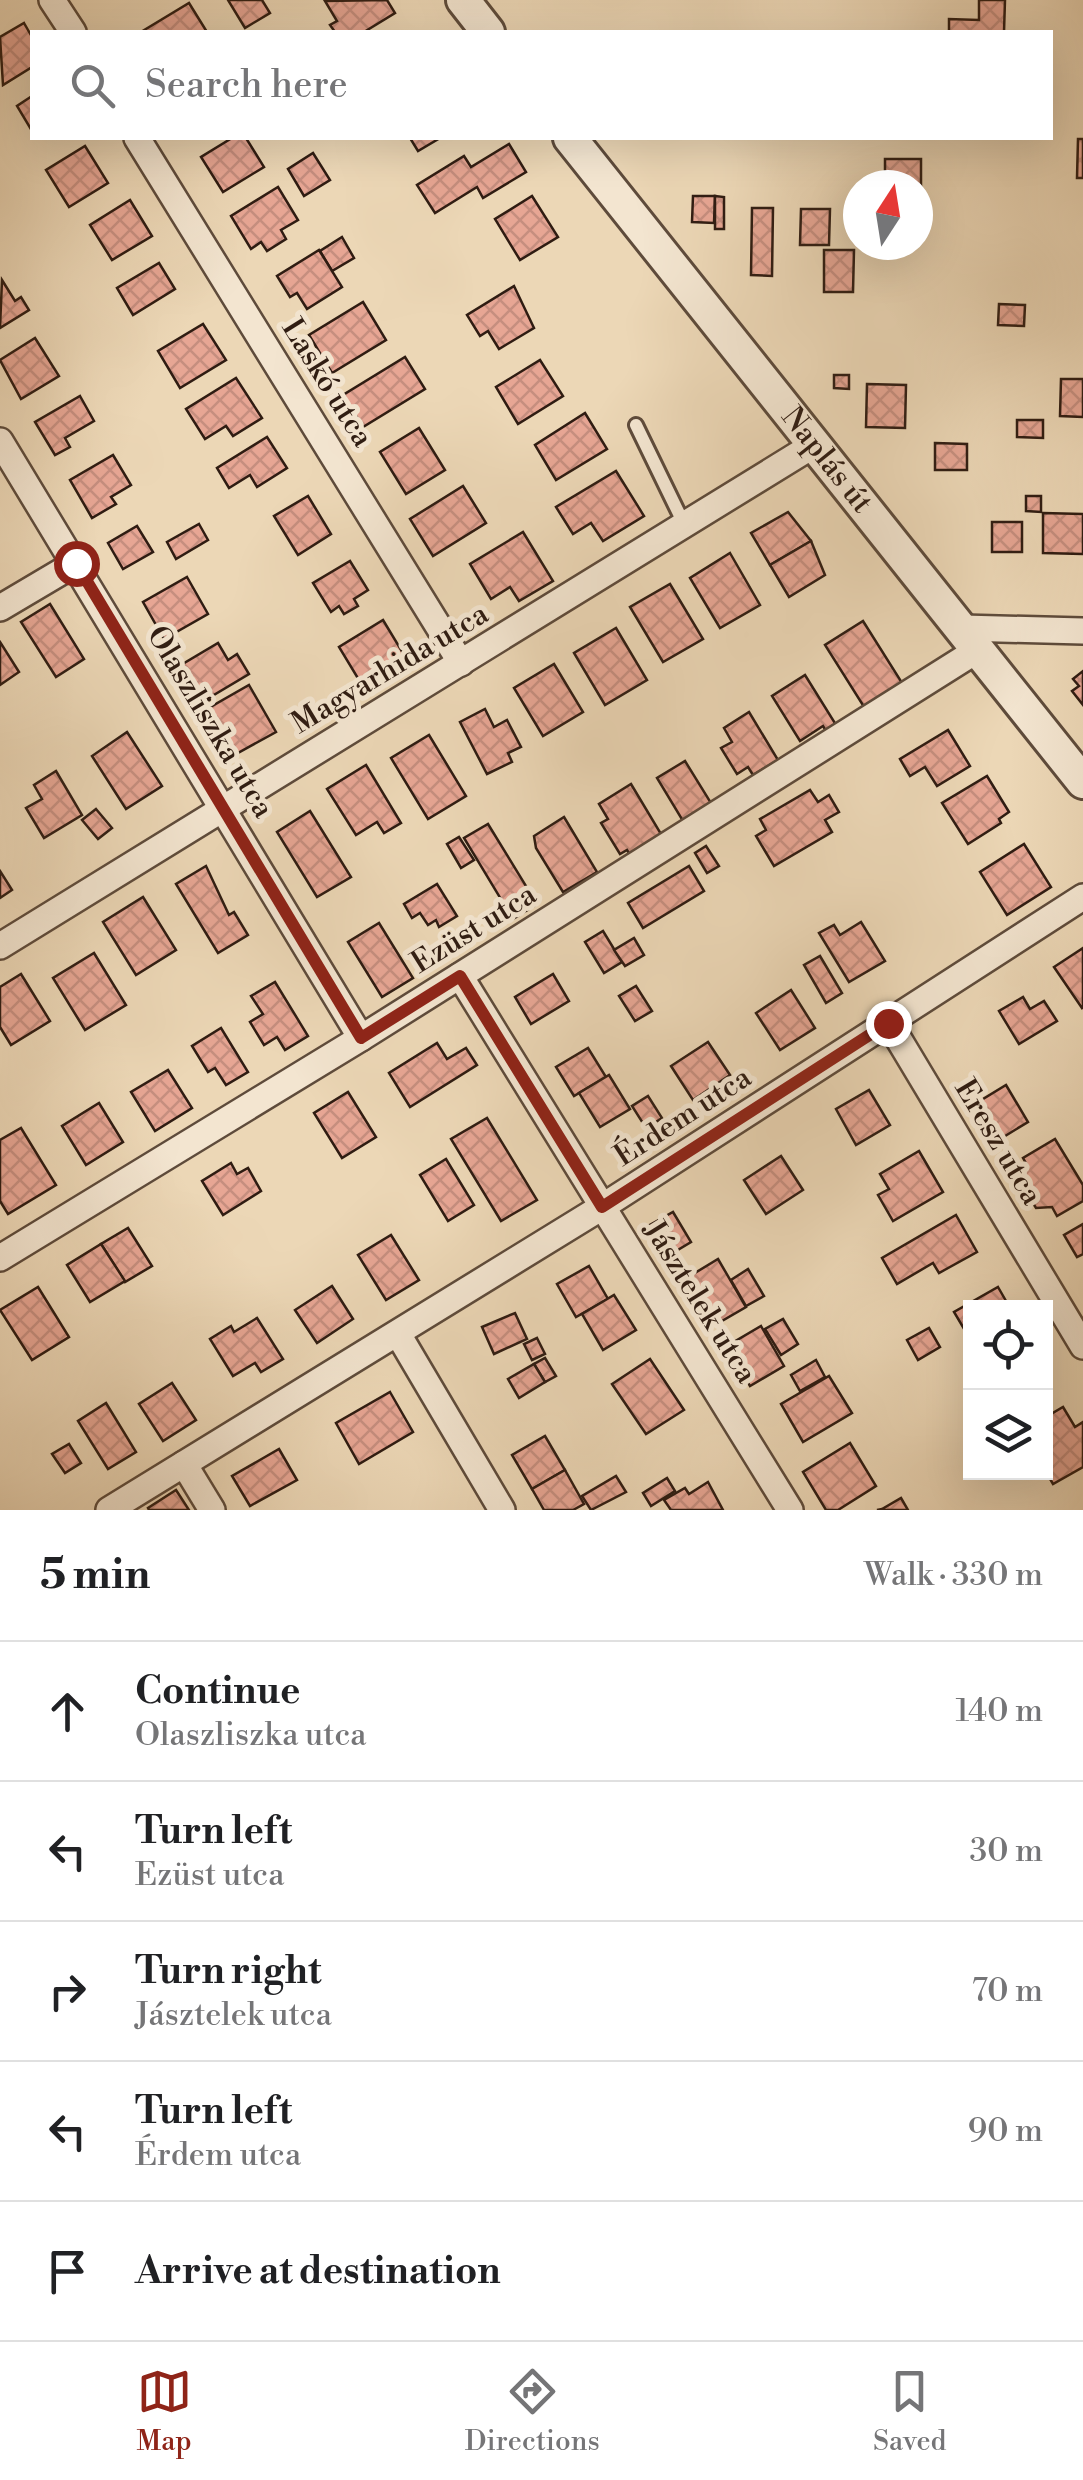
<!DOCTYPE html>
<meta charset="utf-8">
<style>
:root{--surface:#fff;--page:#f2f2f2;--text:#202124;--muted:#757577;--line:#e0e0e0;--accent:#8f2418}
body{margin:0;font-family:"Libre Bodoni",serif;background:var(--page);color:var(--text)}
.controls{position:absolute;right:30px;bottom:30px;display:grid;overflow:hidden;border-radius:0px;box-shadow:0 10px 40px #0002}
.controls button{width:90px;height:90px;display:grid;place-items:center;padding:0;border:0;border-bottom:2px solid var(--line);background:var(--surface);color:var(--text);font:50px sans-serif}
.compass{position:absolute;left:843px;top:170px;width:90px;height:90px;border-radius:50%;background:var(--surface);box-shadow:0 10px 40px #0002;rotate:12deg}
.stop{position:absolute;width:30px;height:30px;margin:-22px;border:8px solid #8f2418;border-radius:50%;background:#fff}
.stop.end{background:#8f2418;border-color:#fff;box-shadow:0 2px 10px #0008}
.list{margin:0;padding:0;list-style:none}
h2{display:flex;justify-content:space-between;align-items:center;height:130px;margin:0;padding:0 40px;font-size:42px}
h2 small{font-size:32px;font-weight:400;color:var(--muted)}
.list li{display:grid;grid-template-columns:65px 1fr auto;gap:30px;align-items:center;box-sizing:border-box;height:140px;padding:0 40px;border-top:2px solid var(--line)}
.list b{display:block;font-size:38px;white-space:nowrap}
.list p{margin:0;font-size:32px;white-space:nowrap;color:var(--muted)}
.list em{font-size:32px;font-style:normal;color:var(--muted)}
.icon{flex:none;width:55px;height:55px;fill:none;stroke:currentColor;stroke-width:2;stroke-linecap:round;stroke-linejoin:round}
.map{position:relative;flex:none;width:1083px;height:1510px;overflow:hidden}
.search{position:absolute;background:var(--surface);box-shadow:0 10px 40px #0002;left:30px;right:30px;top:30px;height:110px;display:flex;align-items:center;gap:25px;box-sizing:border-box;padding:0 35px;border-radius:0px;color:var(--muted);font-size:38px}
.sheet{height:830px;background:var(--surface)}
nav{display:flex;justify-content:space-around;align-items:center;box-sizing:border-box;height:140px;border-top:2px solid var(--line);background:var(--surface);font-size:28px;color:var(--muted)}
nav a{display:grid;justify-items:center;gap:5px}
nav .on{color:var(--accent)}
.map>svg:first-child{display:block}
</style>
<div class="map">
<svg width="1083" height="1510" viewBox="0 0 1083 1510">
<defs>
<pattern id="building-cross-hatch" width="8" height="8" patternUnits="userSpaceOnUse" patternTransform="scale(2.5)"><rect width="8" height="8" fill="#e7a694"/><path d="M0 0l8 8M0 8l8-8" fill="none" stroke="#c68e7f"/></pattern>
</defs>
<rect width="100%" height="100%" fill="#ecd7b6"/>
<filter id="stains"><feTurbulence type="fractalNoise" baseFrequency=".002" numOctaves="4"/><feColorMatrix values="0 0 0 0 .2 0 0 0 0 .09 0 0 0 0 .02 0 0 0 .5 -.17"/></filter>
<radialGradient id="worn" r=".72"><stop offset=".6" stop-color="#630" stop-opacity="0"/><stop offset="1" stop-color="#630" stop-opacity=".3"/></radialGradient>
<g fill="url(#building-cross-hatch)" stroke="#2f1c12" stroke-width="2.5">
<path d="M228,0h34l8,13 -25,15z"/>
<path d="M387,0l8,13 -31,19h-29l-5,-7 7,-4 -12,-20z"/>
<path d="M979,0h26l-1,32h-55v-13l30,1z"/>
<path d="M189,3l18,29h-66z"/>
<path d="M24,23l8,14v30l-29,18 -3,-48z"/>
<path d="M32,96v35l-15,-25z"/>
<path d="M232,138h14l18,29 -41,25 -22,-35z"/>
<path d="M410,138h30l-22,13z"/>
<path d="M1078,139h5v39h-6z"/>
<path d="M509,144l17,28 -43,26 -6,-11 -42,26 -18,-28 47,-29 7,11z"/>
<path d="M85,146l23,37 -39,24 -23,-37z"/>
<path d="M313,153l17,27 -26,16 -16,-27z"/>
<path d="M885,159h36v31l-3,-5h-33z"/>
<path d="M278,187l20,33 -17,10 5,9 -19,12 -6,-9 -10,7 -20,-33z"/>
<path d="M532,196l26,41 -38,23 -25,-41z"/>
<path d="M693,196h22l-1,27 -22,-1z"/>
<path d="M715,196l9,1v32h-9z"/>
<path d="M130,200l22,36 -40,24 -22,-35z"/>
<path d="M752,208h21l-1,68 -21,-1z"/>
<path d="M801,209h29l-1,36h-29z"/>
<path d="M342,237l12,21 -22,13 -12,-20z"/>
<path d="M319,250l23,37 -35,22 -10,-16 -7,4 -13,-21z"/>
<path d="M824,250h30l-1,42h-29z"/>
<path d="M159,263l16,26 -42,26 -16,-27z"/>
<path d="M2,280l13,21 6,-4 8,13 -29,18z"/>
<path d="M514,286l20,42 -35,21 -11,-18 -8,5 -13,-21z"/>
<path d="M363,302l23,38 -54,33 -23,-38z"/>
<path d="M999,304l26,1 -1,21 -26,-1z"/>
<path d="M203,324l23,36 -46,28 -22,-37z"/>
<path d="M35,338l24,38 -38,23 -21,-39z"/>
<path d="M405,357l20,32 -62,38 -20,-32z"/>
<path d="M540,360l23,36 -45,28 -22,-37z"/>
<path d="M834,375h15v14l-15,-1z"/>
<path d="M236,378l26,40 -29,18 -7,-10 -21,13 -19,-30z"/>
<path d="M1061,379h22v38l-23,-1z"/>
<path d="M867,384l39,1 -1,43 -39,-1z"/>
<path d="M80,396l14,25 -29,17 5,9 -15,8 -20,-33z"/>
<path d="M585,413l22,36 -51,31 -21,-35z"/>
<path d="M1017,420h26v18l-26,-1z"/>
<path d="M419,428l26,42 -39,24 -26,-42z"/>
<path d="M267,437l20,31 -30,19 -7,-12 -21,13 -12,-20z"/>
<path d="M935,443l32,1v26h-32z"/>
<path d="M113,455l18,30 -20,12 5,7 -24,14 -22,-38z"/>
<path d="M616,471l28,45 -41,25 -12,-18 -18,11 -17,-27z"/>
<path d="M463,486l23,37 -53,33 -23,-37z"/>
<path d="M308,496l23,38 -33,21 -24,-39z"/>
<path d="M1026,496h15v16l-15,-1z"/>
<path d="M788,512l23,29 -41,24 -19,-32z"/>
<path d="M1043,513l40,1v40l-40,-1z"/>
<rect x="992" y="522" width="30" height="30"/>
<path d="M199,524l9,16 -32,19 -9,-17z"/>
<path d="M137,526l16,26 -30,17 -15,-26z"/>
<path d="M523,532l30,49 -34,20 -9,-14 -19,12 -21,-35z"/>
<path d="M811,541l14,34 -36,22 -19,-32z"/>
<path d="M730,553l30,52 -40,23 -30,-50z"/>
<path d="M350,561l18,29 -14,9 4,7 -14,8 -5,-8 -8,6 -18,-29z"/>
<path d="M187,577l21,37 -44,25 -21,-37z"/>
<path d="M670,584l33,55 -40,23 -33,-55z"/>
<path d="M50,604l34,55 -28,18 -35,-55z"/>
<path d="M383,620l23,38 -44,27 -23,-38z"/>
<path d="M863,621l41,65 -38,24 -41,-65z"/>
<path d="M616,628l31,52 -42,25 -31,-52z"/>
<path d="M0,642l19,30 -19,13z"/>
<path d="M218,643l10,17 9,-6 12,20 -47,28 -21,-37z"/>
<path d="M554,664l29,48 -40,24 -29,-48z"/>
<path d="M1083,671v34l-11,-14 7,-5 -6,-7z"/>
<path d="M805,675l33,53 -10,6 -5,-8 -23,15 -28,-45z"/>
<path d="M249,685l27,47 -40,22 -18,-31 -15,10 -10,-16z"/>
<path d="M485,709l9,18 13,-7 14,27 -13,6 4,9 -25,12 -27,-52z"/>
<path d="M749,712l29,48 -25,15 -5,-8 -11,7 -16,-26 11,-6 -8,-14z"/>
<path d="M948,730l22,36 -33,20 -12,-19 -15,9 -10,-17z"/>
<path d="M127,732l35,54 -36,23 -34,-53z"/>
<path d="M429,735l37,61 -38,23 -37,-61z"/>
<path d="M685,761l26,42 -28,18 -26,-43z"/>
<path d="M366,765l35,58 -17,10 -7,-11 -21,13 -29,-46z"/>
<path d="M56,771l26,44 -38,23 -18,-30 16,-9 -8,-14z"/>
<path d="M987,776l22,36 -10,7 2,4 -33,21 -26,-41z"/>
<path d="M631,784l33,55 -32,19 -5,-8 -7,4 -19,-31 7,-4 -9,-15z"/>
<path d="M810,790l8,12 11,-7 10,17 -14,8 7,12 -58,34 -18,-30 10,-6 -6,-11z"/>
<path d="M96,809l16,19 -14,11 -16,-19z"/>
<path d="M310,811l41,66 -34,20 -40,-65z"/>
<path d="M564,817l33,55 -34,20 -27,-44 -2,-12z"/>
<path d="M488,824l49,80 -24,15 -49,-81z"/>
<path d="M459,837l15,23 -13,8 -14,-24z"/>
<path d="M1024,844l27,43 -44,28 -27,-43z"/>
<path d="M706,846l13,20 -12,7 -12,-20z"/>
<path d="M206,866l23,49 5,-3 14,23 -30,18 -42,-69z"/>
<path d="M689,866l15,25 -61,37 -15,-25z"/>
<path d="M0,871l12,19 -12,8z"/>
<path d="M437,884l20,32 -18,11 -3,-7 -8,5 -8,-12 -8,5 -8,-14z"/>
<path d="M143,897l33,53 -40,25 -33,-53z"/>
<path d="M861,922l24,39 -36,21 -30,-49 15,-8 6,10z"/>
<path d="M379,923l34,55 -31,19 -34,-55z"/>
<path d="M603,931l19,31 -18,11 -19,-31z"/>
<path d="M634,938l10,17 -19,11 -11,-16z"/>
<path d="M1083,948v59l-1,1 -28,-41z"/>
<path d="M94,953l32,52 -41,25 -32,-52z"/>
<path d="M820,956l22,37 -16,10 -22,-38z"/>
<path d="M21,974l29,47 -39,24 -11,-18v-40z"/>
<path d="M553,974l16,27 -38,23 -16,-27z"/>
<path d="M275,982l33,54 -23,14 -8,-13 -13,8 -14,-23 13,-8 -12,-18z"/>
<path d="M636,986l16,25 -17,10 -16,-25z"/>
<path d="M791,990l24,38 -35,22 -24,-37z"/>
<path d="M1023,997l7,12 14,-8 13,20 -38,23 -20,-33z"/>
<path d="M221,1028l27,44 -22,13 -11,-17 -7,4 -16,-26z"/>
<path d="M708,1042l22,33 -37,25 -22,-34z"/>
<path d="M437,1043l10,16 19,-11 11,17 -67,42 -21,-34z"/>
<path d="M588,1048l18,29 -32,19 -18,-29z"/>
<path d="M168,1070l24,38 -37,23 -24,-39z"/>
<path d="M609,1075l21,34 -30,18 -21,-34z"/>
<path d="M1006,1085l22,37 -36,22 -22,-37z"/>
<path d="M869,1090l21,35 -34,20 -20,-36z"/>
<path d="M348,1092l28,45 -34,21 -28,-45z"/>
<path d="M648,1096l14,22 -16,10 -14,-22z"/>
<path d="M99,1103l24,39 -37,23 -24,-39z"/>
<path d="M487,1118l50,82 -36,21 -50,-82z"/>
<path d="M21,1128l35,57 -48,29 -8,-13v-61z"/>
<path d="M1055,1139l28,46v16l-26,15 -5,-9 -16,1 -16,-26 7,-5 -6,-9 6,-3 -4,-7z"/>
<path d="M919,1151l24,41 -50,29 -15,-26 11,-6 -9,-15z"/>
<path d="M781,1156l22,34 -37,24 -22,-34z"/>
<path d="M446,1159l28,46 -26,16 -28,-46z"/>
<path d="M231,1163l6,11 11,-6 13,23 -38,24 -21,-34z"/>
<path d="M673,1212l18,30 -25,15 -18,-31z"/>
<path d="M956,1215l21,37 -38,21 -6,-10 -36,21 -15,-26z"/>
<path d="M1083,1224v30l-6,3 -13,-22z"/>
<path d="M128,1228l24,38 -27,16 -24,-38z"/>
<path d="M391,1235l28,45 -33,20 -28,-45z"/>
<path d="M101,1244l24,37 -35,21 -23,-37z"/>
<path d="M718,1259l28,48 -38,22 -28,-47z"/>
<path d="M589,1266l19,33 -32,18 -19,-33z"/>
<path d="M748,1269l16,27 -18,10 -15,-26z"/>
<path d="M332,1286l21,33 -36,24 -22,-33z"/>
<path d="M38,1287l31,50 -37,23 -32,-50z"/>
<path d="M998,1287l12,21h-40v31l-16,-27z"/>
<path d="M614,1295l22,35 -33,20 -21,-36z"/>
<path d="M515,1313l12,26 -33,15 -12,-27z"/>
<path d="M257,1318l26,41 -22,13 -6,-9 -22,13 -23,-37 21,-13 3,6z"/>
<path d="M783,1319l15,25 -17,11 -16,-26z"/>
<path d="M761,1326l23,40 -34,20 -23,-40z"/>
<path d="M929,1328l11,19 -22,13 -11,-20z"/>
<path d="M537,1338l8,16 -13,6 -8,-16z"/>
<path d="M545,1358l11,18 -11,6 -11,-18z"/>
<path d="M650,1359l34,51 -38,24 -34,-50z"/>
<path d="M816,1360l9,17 -25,14 -9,-16z"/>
<path d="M534,1364l11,18 -26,16 -11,-19z"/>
<path d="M829,1376l23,37 -49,29 -22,-38z"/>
<path d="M172,1383l24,37 -33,21 -24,-37z"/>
<path d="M390,1392l23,40 -54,32 -23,-41z"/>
<path d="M106,1403l30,49 -28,17 -30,-48z"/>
<path d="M1063,1407l12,20 8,-5v45l-30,17 -7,-12v-55z"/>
<path d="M545,1436l20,34 -33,19 -20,-34z"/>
<path d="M850,1443l26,43 -38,24h-12l-23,-38z"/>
<path d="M69,1444l12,19 -16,10 -13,-19z"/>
<path d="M279,1449l18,31 -47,26 -18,-30z"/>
<path d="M565,1470l19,34 -11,6h-29l-12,-21z"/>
<path d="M616,1476l10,16 -35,18 -9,-14z"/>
<path d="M667,1478l8,13 -24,15 -8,-13z"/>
<path d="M708,1482l15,28h-52l-7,-10 21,-12 4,6z"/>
<path d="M176,1490l13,20h-40l-1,-2z"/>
<path d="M901,1498l7,12h-31l5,-1z"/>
</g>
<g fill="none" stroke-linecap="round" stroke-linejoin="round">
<g stroke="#5e4b3b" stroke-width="18">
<path id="service" d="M636,425l49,101"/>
</g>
<g stroke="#5e4b3b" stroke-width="30">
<g id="minor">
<path d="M52,0l21,32"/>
<path d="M137,138l324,525"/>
<path d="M0,441l361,597"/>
<path d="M0,608l76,-45"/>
<path d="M962,628l121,3"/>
<path d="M0,946l812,-500"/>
<path d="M460,976l330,534"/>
<path d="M889,1023l194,323"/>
<path d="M0,1258l361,-220 618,-389"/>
<path d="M398,1334l104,176"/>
<path d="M184,1464l28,46"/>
<path d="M109,1510l493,-303 481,-310"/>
</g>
</g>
<g stroke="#5e4b3b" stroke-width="38">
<g id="tertiary">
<path d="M463,0l25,32"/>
<path id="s1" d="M570,138l513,644"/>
</g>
</g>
<use href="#service" stroke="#f3e5d0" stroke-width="12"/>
<use href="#minor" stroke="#f3e5d0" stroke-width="25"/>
<use href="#tertiary" stroke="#f3e5d0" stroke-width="32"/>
</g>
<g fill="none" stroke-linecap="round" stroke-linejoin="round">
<path stroke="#8f2418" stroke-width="12" d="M76,563l285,475 99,-62 142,231 286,-184"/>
</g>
<g text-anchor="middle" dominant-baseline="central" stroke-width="10" stroke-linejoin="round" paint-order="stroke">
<g font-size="30" fill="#2f1c12" stroke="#f3e5d0">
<text transform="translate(327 383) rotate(58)">Laskó utca</text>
<text stroke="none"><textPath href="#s1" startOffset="412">Naplás út</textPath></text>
<text transform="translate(390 669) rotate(-31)">Magyarhida utca</text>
<text transform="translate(210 722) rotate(59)">Olaszliszka utca</text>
<text transform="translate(474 929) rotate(-32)">Ezüst utca</text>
<text transform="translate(683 1117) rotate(-33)">Érdem utca</text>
<text transform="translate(998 1142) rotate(59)">Eresz utca</text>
<text transform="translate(700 1302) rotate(58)">Jásztelek utca</text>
</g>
</g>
<rect width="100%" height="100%" filter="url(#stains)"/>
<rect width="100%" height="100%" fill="url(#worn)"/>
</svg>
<div class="controls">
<button><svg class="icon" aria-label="locate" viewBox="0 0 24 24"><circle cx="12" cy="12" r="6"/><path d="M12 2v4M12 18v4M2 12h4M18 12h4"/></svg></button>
<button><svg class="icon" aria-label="layers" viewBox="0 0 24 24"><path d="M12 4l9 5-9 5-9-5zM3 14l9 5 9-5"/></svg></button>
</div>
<svg class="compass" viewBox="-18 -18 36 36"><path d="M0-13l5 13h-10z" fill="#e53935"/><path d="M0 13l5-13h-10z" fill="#757577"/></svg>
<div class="stop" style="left:76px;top:563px"></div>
<div class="stop end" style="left:888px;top:1023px"></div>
<div class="search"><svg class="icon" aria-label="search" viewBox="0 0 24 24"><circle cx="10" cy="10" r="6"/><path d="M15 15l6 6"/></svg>Search here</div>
</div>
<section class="sheet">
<h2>5 min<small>Walk · 330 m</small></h2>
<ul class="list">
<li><svg class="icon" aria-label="ahead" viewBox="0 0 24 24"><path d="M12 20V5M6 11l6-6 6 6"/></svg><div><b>Continue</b><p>Olaszliszka utca</p></div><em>140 m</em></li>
<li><svg class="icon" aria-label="left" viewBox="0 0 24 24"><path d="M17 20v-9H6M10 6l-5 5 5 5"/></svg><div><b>Turn left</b><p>Ezüst utca</p></div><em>30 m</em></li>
<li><svg class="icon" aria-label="right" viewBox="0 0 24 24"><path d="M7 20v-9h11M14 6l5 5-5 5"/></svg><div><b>Turn right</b><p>Jásztelek utca</p></div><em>70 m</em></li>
<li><svg class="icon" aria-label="left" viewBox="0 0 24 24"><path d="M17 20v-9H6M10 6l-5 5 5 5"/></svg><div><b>Turn left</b><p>Érdem utca</p></div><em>90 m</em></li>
<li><svg class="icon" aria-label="arrive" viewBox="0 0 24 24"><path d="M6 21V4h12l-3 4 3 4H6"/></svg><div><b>Arrive at destination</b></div></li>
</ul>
</section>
<nav>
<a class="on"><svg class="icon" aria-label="map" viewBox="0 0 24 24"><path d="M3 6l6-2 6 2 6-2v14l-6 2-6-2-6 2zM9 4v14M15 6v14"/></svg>Map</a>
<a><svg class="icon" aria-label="directions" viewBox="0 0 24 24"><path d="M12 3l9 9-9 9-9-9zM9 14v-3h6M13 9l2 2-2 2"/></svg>Directions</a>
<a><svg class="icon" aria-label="saved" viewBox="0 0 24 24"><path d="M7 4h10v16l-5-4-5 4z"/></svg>Saved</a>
</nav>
